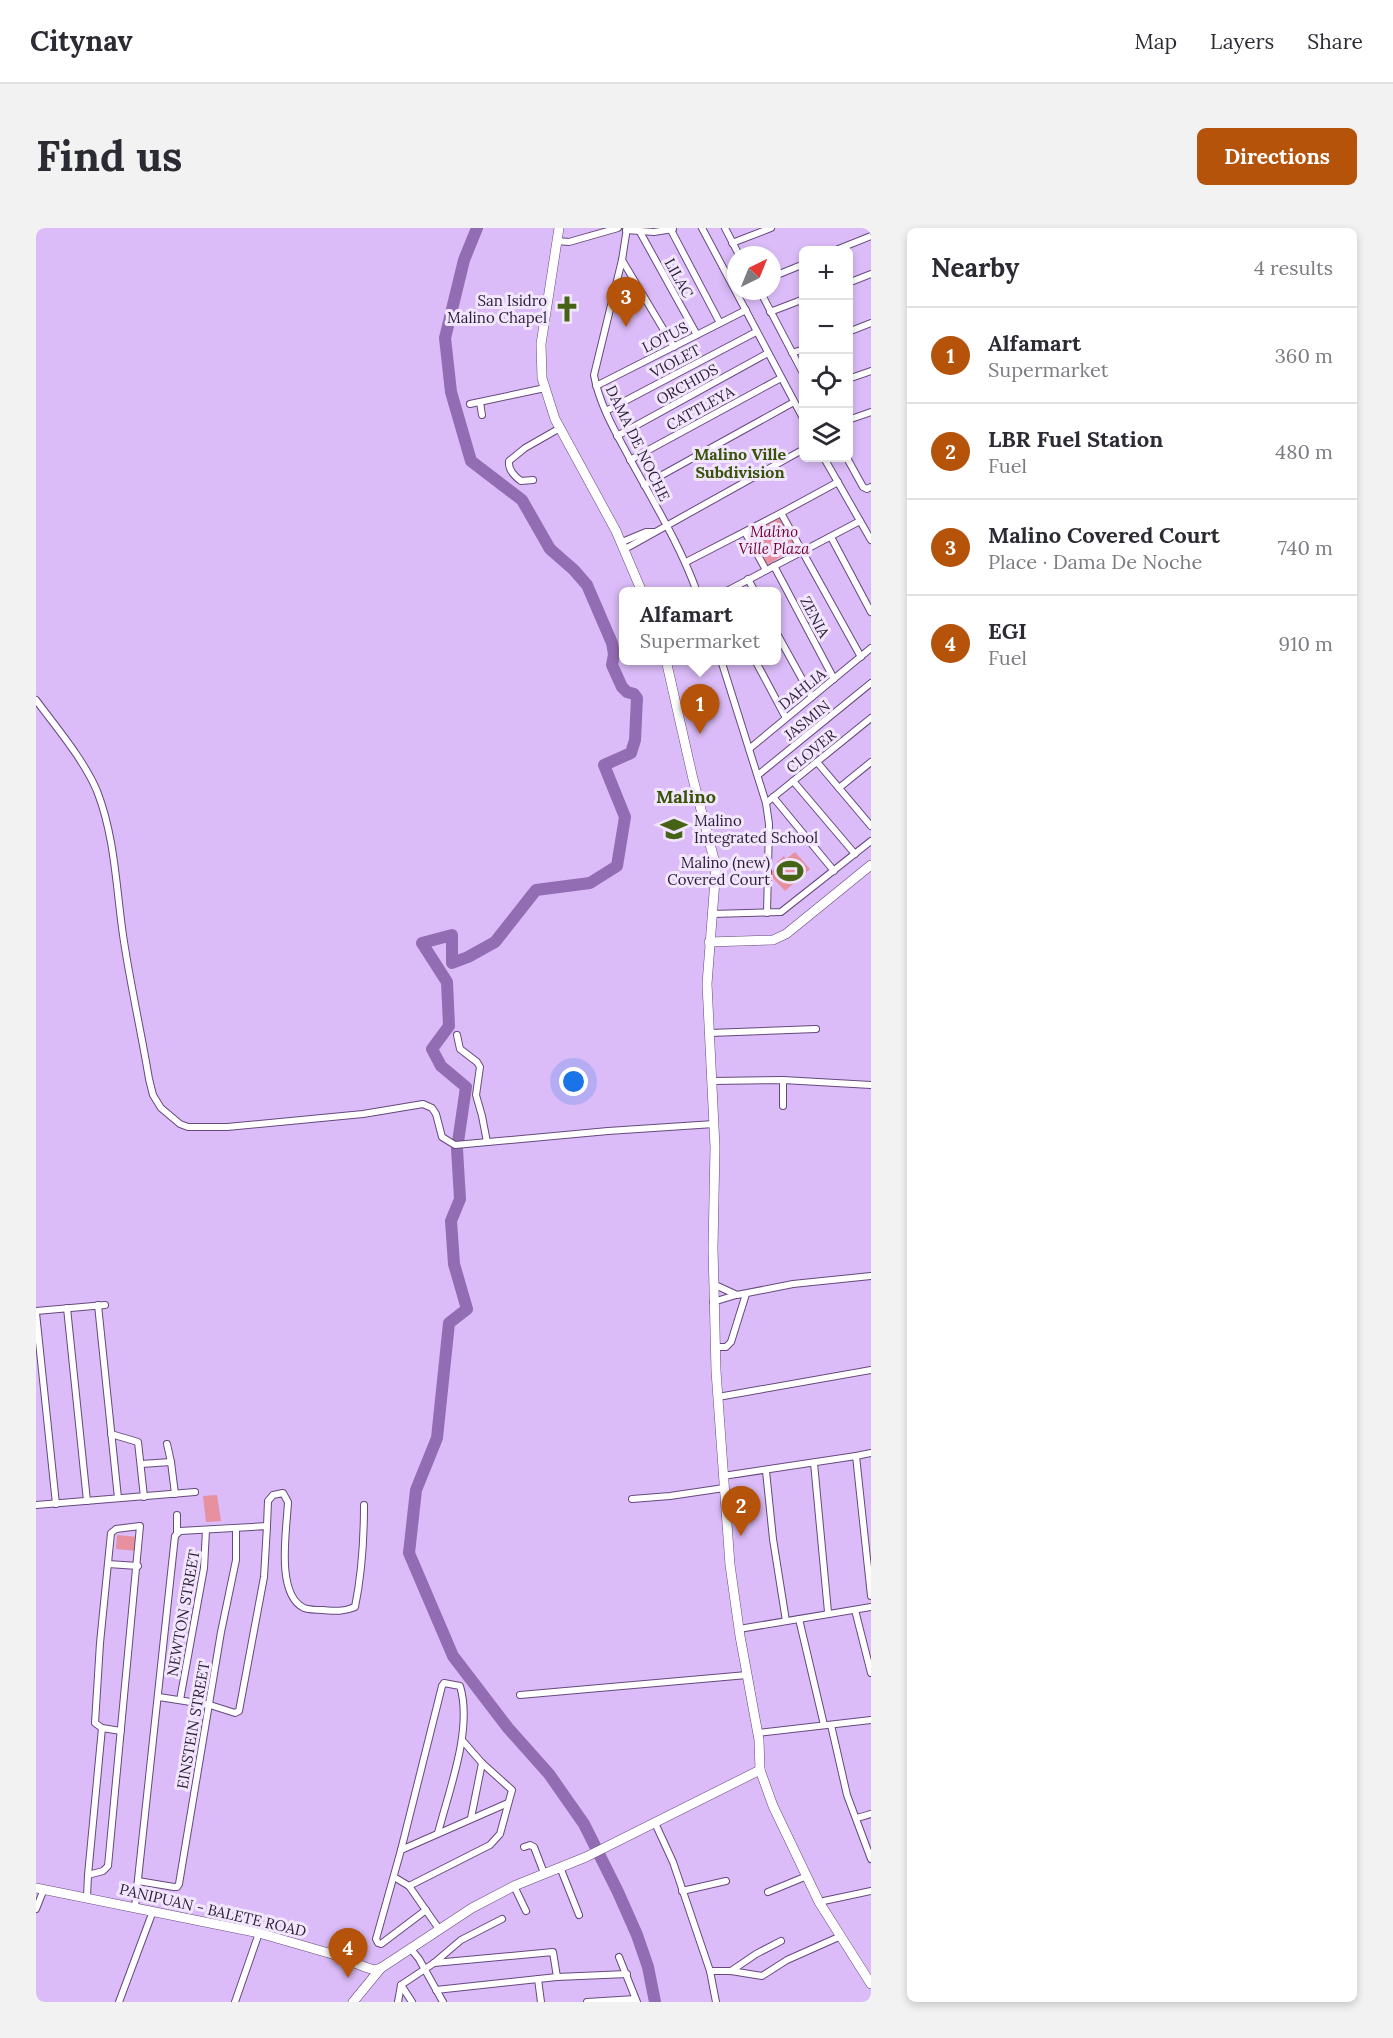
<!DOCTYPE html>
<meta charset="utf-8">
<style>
:root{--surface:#fff;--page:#f2f2f3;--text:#2b2b33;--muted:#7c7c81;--line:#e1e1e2;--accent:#b45309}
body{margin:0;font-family:Lora,serif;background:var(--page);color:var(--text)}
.controls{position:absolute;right:18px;top:18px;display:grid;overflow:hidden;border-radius:9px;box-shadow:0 3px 9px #0003}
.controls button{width:54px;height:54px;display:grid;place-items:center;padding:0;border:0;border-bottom:2px solid var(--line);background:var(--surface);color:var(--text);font:30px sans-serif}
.compass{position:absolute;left:691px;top:18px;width:54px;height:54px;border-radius:50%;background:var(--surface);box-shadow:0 3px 9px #0003;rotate:43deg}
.you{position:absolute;left:538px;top:854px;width:21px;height:21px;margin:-15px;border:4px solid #fff;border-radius:50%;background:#1a73e8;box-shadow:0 0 0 9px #1a73e833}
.badge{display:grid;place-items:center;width:39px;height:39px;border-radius:50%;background:var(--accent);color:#fff;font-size:20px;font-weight:700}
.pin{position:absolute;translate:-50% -50px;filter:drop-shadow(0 2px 3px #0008)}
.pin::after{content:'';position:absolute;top:32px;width:21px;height:18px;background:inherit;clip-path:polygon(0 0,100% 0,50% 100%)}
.popup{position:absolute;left:583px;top:359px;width:162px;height:78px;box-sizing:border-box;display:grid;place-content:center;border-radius:9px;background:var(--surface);filter:drop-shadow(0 2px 4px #0005);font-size:20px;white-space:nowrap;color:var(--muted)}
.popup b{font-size:22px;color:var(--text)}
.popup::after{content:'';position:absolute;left:50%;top:100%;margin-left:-12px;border:12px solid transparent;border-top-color:var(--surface)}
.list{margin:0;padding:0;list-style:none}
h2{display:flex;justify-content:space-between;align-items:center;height:78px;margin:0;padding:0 24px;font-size:26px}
h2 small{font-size:20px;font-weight:400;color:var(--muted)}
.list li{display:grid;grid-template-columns:39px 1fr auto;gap:18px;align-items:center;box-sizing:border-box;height:96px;padding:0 24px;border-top:2px solid var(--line)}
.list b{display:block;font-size:22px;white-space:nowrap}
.list p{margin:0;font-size:20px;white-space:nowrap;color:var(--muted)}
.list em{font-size:20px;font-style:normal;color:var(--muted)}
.icon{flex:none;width:33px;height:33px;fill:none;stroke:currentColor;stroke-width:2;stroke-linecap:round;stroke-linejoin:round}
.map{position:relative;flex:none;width:835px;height:1774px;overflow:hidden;border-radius:9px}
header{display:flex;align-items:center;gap:36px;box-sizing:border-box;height:84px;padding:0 30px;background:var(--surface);border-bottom:2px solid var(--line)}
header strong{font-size:28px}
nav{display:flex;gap:33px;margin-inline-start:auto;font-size:21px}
.intro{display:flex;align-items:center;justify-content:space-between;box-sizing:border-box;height:144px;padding:0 36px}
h1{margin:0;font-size:42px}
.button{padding:15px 27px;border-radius:9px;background:var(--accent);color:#fff;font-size:21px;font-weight:700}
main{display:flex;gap:36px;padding:0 36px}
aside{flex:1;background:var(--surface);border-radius:9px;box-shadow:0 3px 9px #0003}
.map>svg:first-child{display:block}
</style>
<header>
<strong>Citynav</strong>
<nav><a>Map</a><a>Layers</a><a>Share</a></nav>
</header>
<div class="intro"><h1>Find us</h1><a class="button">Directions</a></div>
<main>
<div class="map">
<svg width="835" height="1774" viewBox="0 0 835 1774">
<rect width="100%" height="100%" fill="#dbbcf8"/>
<g fill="#e790a0">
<path d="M743,286l19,33 -31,18 -17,-35z"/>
<path d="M759,624l15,17 -25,22 -16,-17 10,-9 -2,-3 7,-6 2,3z"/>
<path d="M181,1267l4,26 -15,1 -3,-26z"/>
<path d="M81,1307l21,2 -1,14 -21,-2z"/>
</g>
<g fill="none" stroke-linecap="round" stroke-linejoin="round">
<path stroke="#936db3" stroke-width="12" d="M441,0l-13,32 -19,78 6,54 20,69 51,39 28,49 24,21 13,15 25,58 2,11 -2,11 10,22 5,5 7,2 3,4 -2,42 -4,13 -27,12 21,52 -8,49 -27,17 -54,7 -41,52 -27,15 -16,6v-28l-30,8 25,39 2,44 -17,23 9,17 25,21 -9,62 3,50 -9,22 3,43 13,45 -18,14 -12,115 -21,52 -7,63 44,103 55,72 41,46 35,50 34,68 19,43 11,32 7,35"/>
<g stroke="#66497d" stroke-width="8">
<g id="street">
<path d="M591,0l-5,32 -28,115c5,29 22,58 36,84 24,44 50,86 67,133"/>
<path d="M666,0l102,192"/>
<path d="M689,0l14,27"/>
<path d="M590,2l28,2 19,-3"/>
<path d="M635,2l49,93"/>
<path d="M604,4l57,103"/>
<path d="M521,13l12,1 49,-14"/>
<path d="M696,15l39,-15"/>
<path d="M800,22l35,-14"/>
<path d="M586,32l52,87"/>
<path d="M736,49l32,-13"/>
<path d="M812,55l23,-9"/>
<path d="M724,63l44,84"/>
<path d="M734,84l34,-13"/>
<path d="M812,104l23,-9"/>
<path d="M756,125l12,-4"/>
<path d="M812,151l23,-8"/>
<path d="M560,158l150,-76"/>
<path d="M444,174l2,13"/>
<path d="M434,176l75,-16"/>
<path d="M570,183l150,-79"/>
<path d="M812,192l23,-8"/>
<path d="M581,208l151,-83"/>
<path d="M788,230l47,82"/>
<path d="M811,230l16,29 4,2 4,-2"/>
<path d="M594,232l151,-82"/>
<path d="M497,252l-12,1c-7,-5 -13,-11 -12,-20l16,-13 35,-20"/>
<path d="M608,257l150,-83"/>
<path d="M745,285l80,144"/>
<path d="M709,304l21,38"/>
<path d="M795,309l40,75"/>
<path d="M586,314l24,-10h7"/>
<path d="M589,321l179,-100"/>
<path d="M650,334l95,-49 57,-31"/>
<path d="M738,338l60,113"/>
<path d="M712,351l7,13"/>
<path d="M689,364l135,-71"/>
<path d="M740,404l36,65"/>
<path d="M685,432l45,143 3,21 -2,89"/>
<path d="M719,432l31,58"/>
<path d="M0,472c20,27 48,60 61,91 18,46 19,96 26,144 7,48 18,96 26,144l4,16 8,13 19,16 8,3h39l136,-13 60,-10 9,4 4,6 6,23 13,8 153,-14 106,-7"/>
<path d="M713,521l122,-101"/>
<path d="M781,534l54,64"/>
<path d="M722,547l113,-92"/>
<path d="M757,553l62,73"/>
<path d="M803,560l32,-26"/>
<path d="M737,569l61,74"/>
<path d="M730,575l105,-85"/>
<path d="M676,686l69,-2 90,-71"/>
<path d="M674,805l106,-4"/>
<path d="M421,807l3,14 17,13 3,5 -4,28 6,21 5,26"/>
<path d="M747,852v26"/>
<path d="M676,853l71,-1 88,5"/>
<path d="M677,1056l24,11 56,-11 78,-8"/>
<path d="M677,1074l23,-7"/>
<path d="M62,1077l20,193"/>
<path d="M31,1080l20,193"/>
<path d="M0,1083l69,-6"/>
<path d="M0,1085l20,191"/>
<path d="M679,1119h11l5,-5 15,-48"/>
<path d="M682,1169l153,-27"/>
<path d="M75,1206l27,8 6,55"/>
<path d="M131,1216l4,18 4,32"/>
<path d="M820,1228l15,-3"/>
<path d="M778,1235l14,149"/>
<path d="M105,1236l30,-2"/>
<path d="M730,1243l7,68 13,82"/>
<path d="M687,1248l133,-20 15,140"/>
<path d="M596,1271l38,-3 54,-8"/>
<path d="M0,1277l159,-13"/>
<path d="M141,1287v18"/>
<path d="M231,1298l1,-25 5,-6 10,-2 5,9c-1,26 -13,92 16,106 6,2 13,2 19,2 12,1 20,2 32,-3 7,-34 9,-67 9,-102"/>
<path d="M72,1336l30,2"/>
<path d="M819,1382l16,63"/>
<path d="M763,1391l25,106"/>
<path d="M703,1401l132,-22"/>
<path d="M484,1467l227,-20"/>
<path d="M144,1472l24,-132 2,-38"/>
<path d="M795,1497l16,70 24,64"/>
<path d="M66,1500l19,3"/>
<path d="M722,1505l113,-13"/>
<path d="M435,1590l11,-55"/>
<path d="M821,1590l14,-4"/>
<path d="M619,1595l18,39 37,109 6,31"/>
<path d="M488,1619l6,-2 4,2 10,26"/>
<path d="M365,1622l107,-47"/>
<path d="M524,1639l19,48"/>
<path d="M358,1649l15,9 81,-41 10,-11 12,-44 -30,-27 -20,-23"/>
<path d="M102,1653l36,6h3l2,-3 42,-252 15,-72v-32"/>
<path d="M373,1658l30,43"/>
<path d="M478,1658l12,25"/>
<path d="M646,1663l44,-10"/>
<path d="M732,1664l39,-16"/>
<path d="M51,1669l1,-22 14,-147 -7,-5 5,-80 11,-110 5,-4 24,-3 -32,340 -5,5 -15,4"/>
<path d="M783,1674l52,-11"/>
<path d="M99,1679l40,-371 5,-5 87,-5 -3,51 -25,134 -4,2 -25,-8 -51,-8"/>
<path d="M0,1681l8,-20"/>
<path d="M390,1682l-45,34 -3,-1 -2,-4 25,-89 41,-164 2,-3 16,3c13,43 -11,104 -22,147"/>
<path d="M375,1721l8,10 24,43"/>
<path d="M583,1729l18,45"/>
<path d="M398,1735l119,-11 4,25"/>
<path d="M674,1743h21l31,5 25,-16 54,-24"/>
<path d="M695,1743l25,-17 25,-13"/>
<path d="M502,1751l3,23"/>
<path d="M365,1757l11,17"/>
<path d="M400,1762l121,-13 70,-3"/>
<path d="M83,1774l34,-91"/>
<path d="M199,1774l24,-69"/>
<path d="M362,1774l3,-17 33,-22 27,-23 41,-21"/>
<path d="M551,1774l48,-3"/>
</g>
</g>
<g stroke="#66497d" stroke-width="10">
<g id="secondary">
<path d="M523,0l-18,116 1,34 13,41 61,112 26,61"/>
<path d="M630,432l27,119 23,88 -9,117 8,163 -2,101 3,123 14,194 10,71 19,104 1,30 13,36 46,96 52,82"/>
<path d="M673,714l64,-2 13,-6 85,-69"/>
<path d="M0,1660l223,45 73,21 33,13 9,3 7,-2"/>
<path d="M317,1774l28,-34 91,-60 42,-22 72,-29 174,-87"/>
</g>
</g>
<use href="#street" stroke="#fff" stroke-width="6"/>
<use href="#secondary" stroke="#fff" stroke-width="9"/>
</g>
<defs>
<g id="church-bare" transform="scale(2.07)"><path d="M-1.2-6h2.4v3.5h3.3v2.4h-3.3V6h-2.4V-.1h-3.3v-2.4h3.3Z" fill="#456215" stroke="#f2e6fe" stroke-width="2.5" paint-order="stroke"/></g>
<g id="school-bare" transform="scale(2.07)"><path d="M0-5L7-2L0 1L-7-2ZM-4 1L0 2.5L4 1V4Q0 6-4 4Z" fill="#456215" stroke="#f2e6fe" stroke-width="2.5" paint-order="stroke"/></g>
<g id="stadium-bare" transform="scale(2.07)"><path d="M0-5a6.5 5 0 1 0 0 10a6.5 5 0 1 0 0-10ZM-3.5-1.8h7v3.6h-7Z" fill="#456215" stroke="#f2e6fe" stroke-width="2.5" paint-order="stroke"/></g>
</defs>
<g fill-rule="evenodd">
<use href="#church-bare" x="531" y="81"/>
<use href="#school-bare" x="638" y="601"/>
<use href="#stadium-bare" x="754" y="643"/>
</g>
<g text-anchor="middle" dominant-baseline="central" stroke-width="6" stroke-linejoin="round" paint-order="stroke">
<g font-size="15" fill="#2b1e35" stroke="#f2e6fe">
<text transform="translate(643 50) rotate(61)">LILAC</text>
<text transform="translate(629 109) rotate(-27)">LOTUS</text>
<text transform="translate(639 133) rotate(-28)">VIOLET</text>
<text transform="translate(651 156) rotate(-29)">ORCHIDS</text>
<text transform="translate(664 180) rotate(-29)">CATTLEYA</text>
<text transform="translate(602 215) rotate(64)">DAMA DE NOCHE</text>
<text transform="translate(779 389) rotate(62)">ZENIA</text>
<text transform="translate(766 461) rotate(-39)">DAHLIA</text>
<text transform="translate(771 492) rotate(-39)">JASMIN</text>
<text transform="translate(775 523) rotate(-39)">CLOVER</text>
<text transform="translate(147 1385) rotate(-80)">NEWTON STREET</text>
<text transform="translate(157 1497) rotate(-80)">EINSTEIN STREET</text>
<text transform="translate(177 1682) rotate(13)">PANIPUAN - BALETE ROAD</text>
</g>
<g font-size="15" fill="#2b1e35" stroke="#f2e6fe" text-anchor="end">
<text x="511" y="72">San Isidro<tspan x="511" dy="17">Malino Chapel</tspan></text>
<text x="658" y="592" text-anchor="start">Malino<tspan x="658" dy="17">Integrated School</tspan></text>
<text x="734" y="634">Malino (new)<tspan x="734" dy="17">Covered Court</tspan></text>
</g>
<g font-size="15" font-style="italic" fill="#70002b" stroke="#f2e6fe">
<text x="738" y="303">Malino<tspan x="738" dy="17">Ville Plaza</tspan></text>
</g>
<g font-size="16" font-weight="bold" fill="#385208" stroke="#f2e6fe">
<text x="704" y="226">Malino Ville<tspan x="704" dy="18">Subdivision</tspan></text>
</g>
<g font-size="18" font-weight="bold" fill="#385208" stroke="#f2e6fe">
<text x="650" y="568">Malino</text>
</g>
</g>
</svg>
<div class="controls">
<button>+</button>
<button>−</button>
<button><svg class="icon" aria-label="locate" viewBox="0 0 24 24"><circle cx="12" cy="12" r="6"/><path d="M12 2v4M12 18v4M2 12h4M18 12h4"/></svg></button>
<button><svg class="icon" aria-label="layers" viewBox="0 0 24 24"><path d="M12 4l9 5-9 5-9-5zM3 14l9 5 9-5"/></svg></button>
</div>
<svg class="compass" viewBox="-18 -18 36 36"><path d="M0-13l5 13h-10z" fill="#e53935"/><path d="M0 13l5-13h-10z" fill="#7c7c81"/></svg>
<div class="you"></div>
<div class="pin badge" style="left:664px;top:506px">1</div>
<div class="popup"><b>Alfamart</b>Supermarket</div>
<div class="pin badge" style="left:705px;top:1308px">2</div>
<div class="pin badge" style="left:590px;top:99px">3</div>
<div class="pin badge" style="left:312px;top:1750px">4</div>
</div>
<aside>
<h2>Nearby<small>4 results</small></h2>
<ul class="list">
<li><span class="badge">1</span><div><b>Alfamart</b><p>Supermarket</p></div><em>360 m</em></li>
<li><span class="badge">2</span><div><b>LBR Fuel Station</b><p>Fuel</p></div><em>480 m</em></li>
<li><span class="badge">3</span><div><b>Malino Covered Court</b><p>Place · Dama De Noche</p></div><em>740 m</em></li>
<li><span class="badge">4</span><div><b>EGI</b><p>Fuel</p></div><em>910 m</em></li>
</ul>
</aside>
</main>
